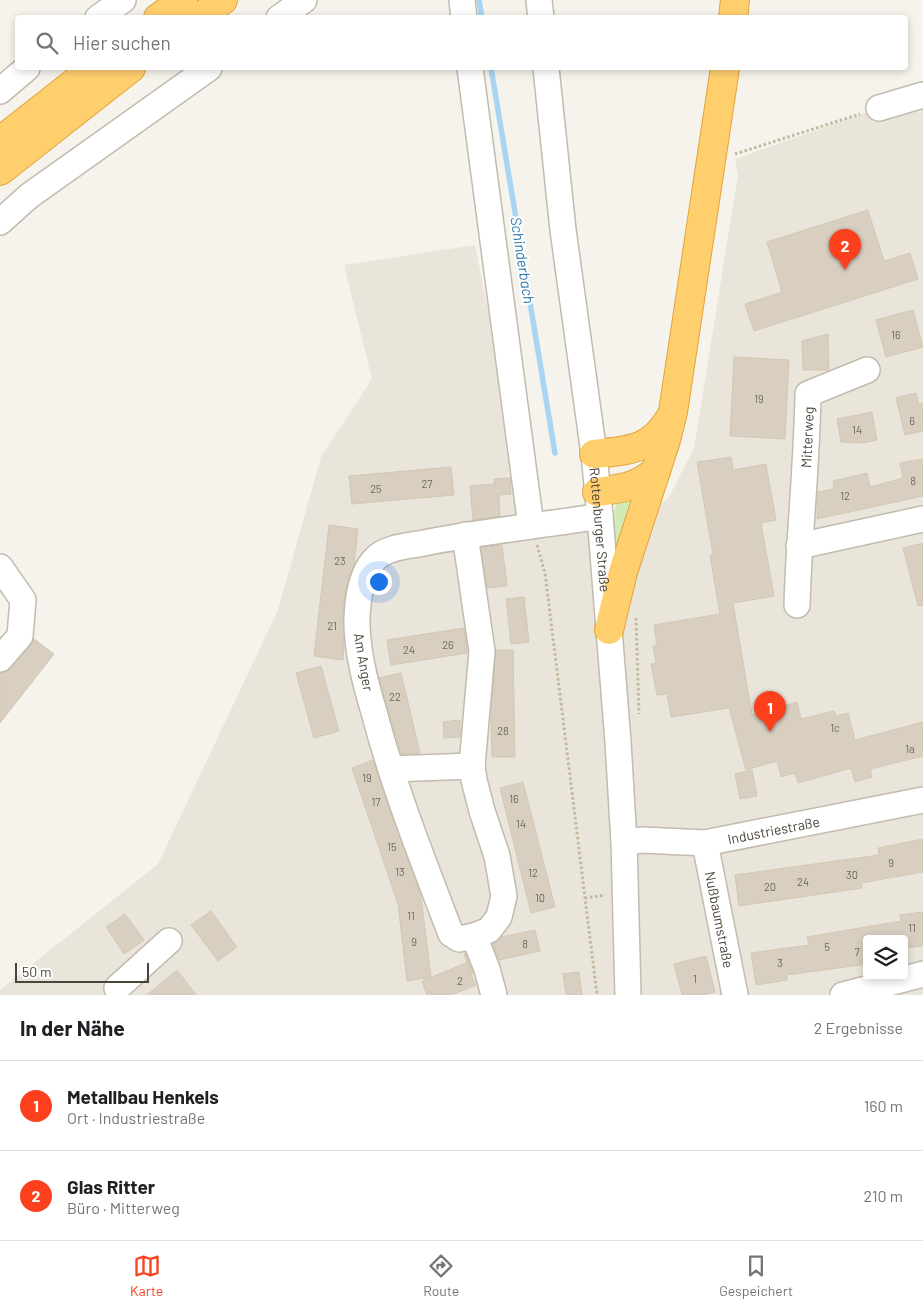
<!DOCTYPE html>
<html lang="de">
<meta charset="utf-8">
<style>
:root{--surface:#fff;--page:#f2f2f2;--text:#202124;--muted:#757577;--line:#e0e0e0;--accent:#fc3f1d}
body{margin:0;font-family:Barlow,sans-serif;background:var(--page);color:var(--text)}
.controls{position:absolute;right:15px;bottom:15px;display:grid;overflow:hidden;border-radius:5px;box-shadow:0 2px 8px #0003}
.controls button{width:45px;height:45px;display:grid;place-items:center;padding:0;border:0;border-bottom:1px solid var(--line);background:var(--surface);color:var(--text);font:25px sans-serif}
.scale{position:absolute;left:15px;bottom:12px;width:134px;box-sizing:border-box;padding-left:5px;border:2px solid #4b4439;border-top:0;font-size:14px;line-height:18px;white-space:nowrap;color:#4b4439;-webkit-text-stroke:4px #fff;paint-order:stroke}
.you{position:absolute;left:378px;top:581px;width:18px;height:18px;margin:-12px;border:4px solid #fff;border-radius:50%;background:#1a73e8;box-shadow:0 0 0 8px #1a73e833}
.badge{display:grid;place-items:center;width:32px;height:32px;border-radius:50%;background:var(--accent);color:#fff;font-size:16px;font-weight:700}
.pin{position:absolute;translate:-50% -41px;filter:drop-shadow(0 1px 2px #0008)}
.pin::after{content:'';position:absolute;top:26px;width:18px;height:15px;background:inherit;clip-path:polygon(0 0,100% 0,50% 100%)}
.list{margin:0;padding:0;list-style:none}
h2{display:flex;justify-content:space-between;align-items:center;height:65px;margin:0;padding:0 20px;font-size:21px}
h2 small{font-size:16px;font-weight:400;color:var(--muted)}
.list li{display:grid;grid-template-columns:32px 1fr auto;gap:15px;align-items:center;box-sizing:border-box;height:90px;padding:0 20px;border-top:1px solid var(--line)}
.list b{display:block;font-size:19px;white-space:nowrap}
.list p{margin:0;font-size:16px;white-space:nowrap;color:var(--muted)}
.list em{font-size:16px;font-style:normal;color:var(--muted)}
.icon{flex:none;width:28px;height:28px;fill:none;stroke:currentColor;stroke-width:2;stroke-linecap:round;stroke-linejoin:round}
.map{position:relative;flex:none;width:923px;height:995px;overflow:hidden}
.search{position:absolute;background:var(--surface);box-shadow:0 2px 8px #0003;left:15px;right:15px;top:15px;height:55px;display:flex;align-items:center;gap:12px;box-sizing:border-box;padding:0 18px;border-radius:5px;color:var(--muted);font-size:19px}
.sheet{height:245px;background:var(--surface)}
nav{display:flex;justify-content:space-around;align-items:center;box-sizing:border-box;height:70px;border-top:1px solid var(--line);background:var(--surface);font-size:14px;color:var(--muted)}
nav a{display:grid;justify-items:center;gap:2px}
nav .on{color:var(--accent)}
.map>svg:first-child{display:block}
</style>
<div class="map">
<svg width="923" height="995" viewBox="0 0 923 995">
<rect width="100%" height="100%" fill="#f6f3ec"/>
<path fill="#eae5da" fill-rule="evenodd" d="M923,95v900h-923v-5l158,-126 120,-254 43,-153 51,-78 -28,-114 131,-20 56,281 93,-3 44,-24 26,-51 44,-273 -3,-16 144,-51zM867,939h37v37h-37z"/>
<path fill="#d2eab5" d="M635,496l-18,53c-2,-16 -8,-35 2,-49z"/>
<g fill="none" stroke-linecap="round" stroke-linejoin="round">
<g stroke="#a9d4f2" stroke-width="5.5">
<path d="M479,0l3,18"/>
<path d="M491,68l64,385"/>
</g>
</g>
<g fill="#d8cfc1" stroke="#d3c7b4">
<path d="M868,210l16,51 26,-8 8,26 -164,52 -9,-27 37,-12 -15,-50z"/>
<path d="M913,310l10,37 -37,10 -10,-37z"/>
<path d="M828,334l1,36h-26l-1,-29z"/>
<path d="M734,357l55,3 -4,79 -55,-3z"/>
<path d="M916,393l3,11 4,-1v28l-18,4 -9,-37z"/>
<path d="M872,412l5,28 -15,3 -21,-1 -4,-23z"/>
<path d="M731,457l2,13 33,-6 10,56 -15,3 13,73 -41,7 19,112 45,-13 4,17 33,-8 2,5 12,-3 7,27 68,-18v34l-53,13 2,8 -17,5 -4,-14 -53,15 -3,-10 -14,4 -4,-16 -31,9 -17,-62 -58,9 -4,-23 -10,1 -6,-31 5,-1 -3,-17 4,-1 -3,-20 66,-11 -10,-59h3l-16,-93z"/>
<path d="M923,459v37l-106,23 1,-27 16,-3 -1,-8 34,-8 3,14 33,-9 -3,-15z"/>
<path d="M451,467l3,28 -102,9 -3,-28z"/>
<path d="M510,478l1,16 -12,1 1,21 -27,4 -3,-34 25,-2 -1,-5z"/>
<path d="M329,525l29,4 -4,36 -7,18 -4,23 1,40 -1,14 -29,-4z"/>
<path d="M923,543v62l-5,1 -15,-58z"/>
<path d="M502,545l5,41 -20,2 -6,-40z"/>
<path d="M524,597l5,45 -18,2 -5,-45z"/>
<path d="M464,628l3,25 -76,12 -4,-25z"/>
<path d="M34,639l20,15 -54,69v-50l5,-1 6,-4 20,-23z"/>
<path d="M496,650h17l2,107h-23l-1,-43z"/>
<path d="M321,666l18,65 -25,7 -18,-65z"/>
<path d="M401,673l19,80 -2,1h-17l-22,-76z"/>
<path d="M460,720v17l-16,1 -1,-16z"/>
<path d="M373,760l48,137 10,80 -24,4 -9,-77 -46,-136z"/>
<path d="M752,770l5,26 -17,3 -5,-25z"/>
<path d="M523,782l32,125 -24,6 -31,-125z"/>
<path d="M923,839v33l-62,11 1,5 -123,18 -4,-31 144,-20 -1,-7z"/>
<path d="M211,911l26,36 -19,14 -27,-36z"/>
<path d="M923,912v34l-18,2 -1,-9h-37v25l-80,11v5l-31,5 -5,-32 58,-8 -2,-8 94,-16 -1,-6z"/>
<path d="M125,914l19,26 -20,14 -18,-27z"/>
<path d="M535,930l5,21 -41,9 -6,-16 8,-7z"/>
<path d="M465,953l8,21 -2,1 5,10 -25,10h-24l-5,-14 44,-18 5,10 -7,-19z"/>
<path d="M706,956l9,36 -12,3h-21l-8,-31z"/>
<path d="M177,970l19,25h-49z"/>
<path d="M579,972l3,23h-16l-3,-21z"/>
</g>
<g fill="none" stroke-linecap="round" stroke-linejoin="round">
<g stroke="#c2bbae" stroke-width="28">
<g id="minor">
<path d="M462,0l2,18"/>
<path d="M539,0l2,18"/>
<path d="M98,18l25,-18"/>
<path d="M279,18l25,-18"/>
<path d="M470,68l61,458"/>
<path id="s1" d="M546,68l17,162 31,224 6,62 18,226 6,100 4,153"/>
<path d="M0,91l27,-23"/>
<path d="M879,108l44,-13"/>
<path d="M0,222l29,-26 180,-128"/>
<path d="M465,535l17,116 -10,115 2,14 8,31 15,45 7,40 -5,21 -10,13 -15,6"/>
<path d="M799,546l124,-27"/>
<path d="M0,567l23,33 -3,36 -20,23"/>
<path id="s2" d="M797,605c2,-70 10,-141 11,-211l59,-24"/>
<path d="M391,769l81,-3"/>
<path id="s3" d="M624,842l19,-2 62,3 218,-43"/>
<path id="s4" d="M705,843l30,152"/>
<path d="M117,988l52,-47"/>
<path d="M494,995l-7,-26 -13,-33 -15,3 -8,-5c-28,-73 -57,-146 -77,-222 -7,-23 -14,-49 -16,-73 -3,-23 0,-63 17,-80 11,-12 34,-13 49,-16 58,-12 117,-17 176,-27"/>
<path d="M843,995l80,-21"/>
</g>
</g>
<g stroke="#e0a43c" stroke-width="30">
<g id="highway">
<path d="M158,18l25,-18"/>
<path d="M199,18l24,-18"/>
<path d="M733,18l2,-18"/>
<path d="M0,141l93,-73"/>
<path d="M0,171l131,-103"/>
<path d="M594,454c35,-4 56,-3 76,-36"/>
<path d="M597,492c26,-4 38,-4 59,-21"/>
<path d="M609,630l14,-58 43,-132 7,-28 52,-344"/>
</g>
</g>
<g stroke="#c4b79f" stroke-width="3" stroke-dasharray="2.5 2.5" stroke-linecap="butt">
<path d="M735,154l125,-40"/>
<path d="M537,545l8,28 52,422"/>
<path d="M636,618l3,96"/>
<path d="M585,898l20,-3"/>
</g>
<use href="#minor" stroke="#fff" stroke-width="25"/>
<use href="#highway" stroke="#ffcf6e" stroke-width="28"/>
</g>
<g text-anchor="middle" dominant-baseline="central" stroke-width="4" stroke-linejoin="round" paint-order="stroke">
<g font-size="11" fill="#6e675b">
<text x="896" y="334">16</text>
<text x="759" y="398">19</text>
<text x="912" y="420">6</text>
<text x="857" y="429">14</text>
<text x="913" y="480">8</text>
<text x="427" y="483">27</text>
<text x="376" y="488">25</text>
<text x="845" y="495">12</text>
<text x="340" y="560">23</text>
<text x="332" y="625">21</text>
<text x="448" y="644">26</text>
<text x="409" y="649">24</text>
<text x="395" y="696">22</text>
<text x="835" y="727">1c</text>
<text x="503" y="730">28</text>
<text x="910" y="748">1a</text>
<text x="367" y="777">19</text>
<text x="514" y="798">16</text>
<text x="376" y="801">17</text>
<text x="521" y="823">14</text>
<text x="392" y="846">15</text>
<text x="891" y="862">9</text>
<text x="400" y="871">13</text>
<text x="533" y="872">12</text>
<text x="852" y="874">30</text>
<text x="803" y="881">24</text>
<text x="770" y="886">20</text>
<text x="540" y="897">10</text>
<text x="411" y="915">11</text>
<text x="912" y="927">11</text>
<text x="414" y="941">9</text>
<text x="525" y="943">8</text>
<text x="827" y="946">5</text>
<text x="857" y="951">7</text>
<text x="780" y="962">3</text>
<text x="695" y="978">1</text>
<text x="460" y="980">2</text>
</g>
<g font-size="14" fill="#4b4439" stroke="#fff">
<text stroke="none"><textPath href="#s2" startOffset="168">Mitterweg</textPath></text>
<text stroke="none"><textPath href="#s1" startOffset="465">Rottenburger Straße</textPath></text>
<text transform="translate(364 662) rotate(80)">Am Anger</text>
<text stroke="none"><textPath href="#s3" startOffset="151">Industriestraße</textPath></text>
<text stroke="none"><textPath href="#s4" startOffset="78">Nußbaumstraße</textPath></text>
</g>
<g font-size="15" font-style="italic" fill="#2e7ab2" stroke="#fff">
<text transform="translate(523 260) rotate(81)">Schinderbach</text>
</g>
</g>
</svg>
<div class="controls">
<button><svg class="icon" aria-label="layers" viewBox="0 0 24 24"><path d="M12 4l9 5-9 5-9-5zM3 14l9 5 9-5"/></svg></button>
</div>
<div class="scale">50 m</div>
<div class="you"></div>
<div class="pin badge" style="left:770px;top:732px">1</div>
<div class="pin badge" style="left:845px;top:270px">2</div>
<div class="search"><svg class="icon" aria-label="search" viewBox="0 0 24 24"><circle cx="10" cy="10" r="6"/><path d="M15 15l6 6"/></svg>Hier suchen</div>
</div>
<section class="sheet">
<h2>In der Nähe<small>2 Ergebnisse</small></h2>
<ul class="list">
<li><span class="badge">1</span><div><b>Metallbau Henkels</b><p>Ort · Industriestraße</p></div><em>160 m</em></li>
<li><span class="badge">2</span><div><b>Glas Ritter</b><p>Büro · Mitterweg</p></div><em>210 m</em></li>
</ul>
</section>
<nav>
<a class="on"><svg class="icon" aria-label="map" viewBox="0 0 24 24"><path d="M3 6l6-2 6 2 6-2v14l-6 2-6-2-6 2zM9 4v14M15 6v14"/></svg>Karte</a>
<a><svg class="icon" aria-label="directions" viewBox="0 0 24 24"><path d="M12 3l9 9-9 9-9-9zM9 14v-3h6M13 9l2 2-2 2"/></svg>Route</a>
<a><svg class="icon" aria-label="saved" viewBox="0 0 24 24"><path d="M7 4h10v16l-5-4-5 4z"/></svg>Gespeichert</a>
</nav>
